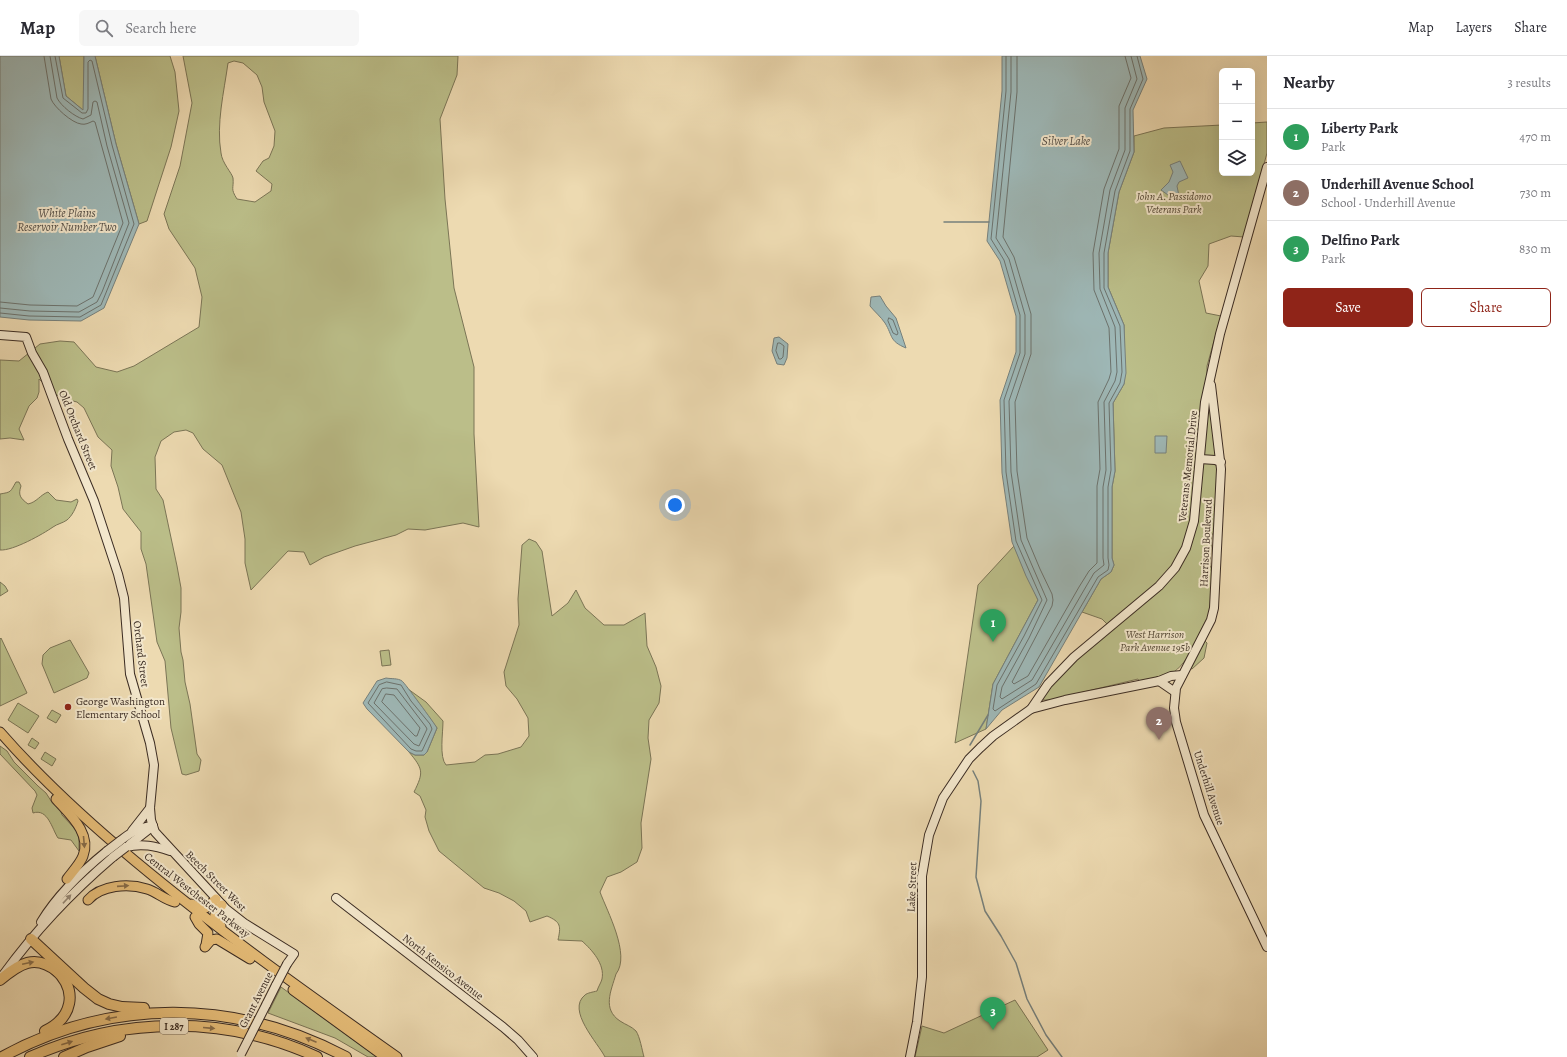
<!DOCTYPE html>
<meta charset="utf-8">
<style>
:root{--surface:#fff;--page:#f7f7f7;--text:#2b2b33;--muted:#7c7c81;--line:#e1e1e2;--accent:#8f2418}
body{margin:0;font-family:Alegreya,serif;background:var(--page);color:var(--text)}
.controls{position:absolute;right:12px;top:12px;display:grid;overflow:hidden;border-radius:6px;box-shadow:0 4px 16px #0002}
.controls button{width:36px;height:36px;display:grid;place-items:center;padding:0;border:0;border-bottom:1px solid var(--line);background:var(--surface);color:var(--text);font:20px sans-serif}
.you{position:absolute;left:675px;top:449px;width:14px;height:14px;margin:-10px;border:3px solid #fff;border-radius:50%;background:#1a73e8;box-shadow:0 0 0 6px #1a73e833}
.badge{display:grid;place-items:center;width:26px;height:26px;border-radius:50%;background:var(--accent);color:#fff;font-size:13px;font-weight:700}
.pin{position:absolute;translate:-50% -33px;filter:drop-shadow(0 1px 2px #0008)}
.pin::after{content:'';position:absolute;top:21px;width:14px;height:12px;background:inherit;clip-path:polygon(0 0,100% 0,50% 100%)}
.list{margin:0;padding:0;list-style:none}
h2{display:flex;justify-content:space-between;align-items:center;height:52px;margin:0;padding:0 16px;font-size:17px}
h2 small{font-size:13px;font-weight:400;color:var(--muted)}
.list li{display:grid;grid-template-columns:26px 1fr auto;gap:12px;align-items:center;box-sizing:border-box;height:56px;padding:0 16px;border-top:1px solid var(--line)}
.list b{display:block;font-size:15px;white-space:nowrap}
.list p{margin:0;font-size:13px;white-space:nowrap;color:var(--muted)}
.list em{font-size:13px;font-style:normal;color:var(--muted)}
.actions{display:flex;gap:8px;padding:12px 16px}
.actions a{flex:1;padding:9px 0;border:1px solid var(--accent);border-radius:6px;text-align:center;font-size:14px;color:var(--accent)}
.actions .main{background:var(--accent);color:#fff}
.icon{flex:none;width:22px;height:22px;fill:none;stroke:currentColor;stroke-width:2;stroke-linecap:round;stroke-linejoin:round}
.map{position:relative;flex:none;width:1267px;height:1001px;overflow:hidden}
header{display:flex;align-items:center;gap:24px;box-sizing:border-box;height:56px;padding:0 20px;background:var(--surface);border-bottom:1px solid var(--line)}
header strong{font-size:19px}
nav{display:flex;gap:22px;margin-inline-start:auto;font-size:14px}
.search{width:280px;height:36px;background:var(--page);display:flex;align-items:center;gap:10px;box-sizing:border-box;padding:0 14px;border-radius:6px;color:var(--muted);font-size:15px}
main{display:flex}
aside{flex:1;background:var(--surface)}
.map>svg:first-child{display:block}
</style>
<header>
<strong>Map</strong>
<div class="search"><svg class="icon" aria-label="search" viewBox="0 0 24 24"><circle cx="10" cy="10" r="6"/><path d="M15 15l6 6"/></svg>Search here</div>
<nav><a>Map</a><a>Layers</a><a>Share</a></nav>
</header>
<main>
<div class="map">
<svg width="1267" height="1001" viewBox="0 0 1267 1001">
<rect width="100%" height="100%" fill="#eddab1"/>
<filter id="stains"><feTurbulence type="fractalNoise" baseFrequency=".005" numOctaves="4"/><feColorMatrix values="0 0 0 0 .2 0 0 0 0 .09 0 0 0 0 .02 0 0 0 .5 -.17"/></filter>
<radialGradient id="worn" r=".72"><stop offset=".6" stop-color="#630" stop-opacity="0"/><stop offset="1" stop-color="#630" stop-opacity=".3"/></radialGradient>
<g fill="#bbbe89" stroke="#7b7556" fill-rule="evenodd">
<path d="M59,0h25v55l-18,-15z"/>
<path d="M95,0h75l5,16 4,39 -8,36 -24,74 -8,3 -23,-80z"/>
<path d="M183,0h275l-1,19 -17,44 5,80 9,89 20,79v67l5,93 -16,-4 -38,7 -17,-1 -12,6 -41,11 -31,11 -14,8 -6,-13 -16,-1 -37,39 -6,-27v-24l-4,-27 -19,-47 -19,-16 -10,-16 -7,-3 -12,2 -13,9 -6,16 1,32 7,11 14,66 4,22v24l-2,16 2,24 2,8 2,22 5,22 7,50 4,6 -2,11 -13,4 -4,-1 -11,-46 -6,-67 -8,-19 -11,-78 -5,-15v-17l-18,-23 -5,-22 -7,-21 1,-16 -14,-13 -14,-29 -7,-6 -12,-3 -10,-5 -16,-15v13l-2,6 -8,8 -10,23 5,11 -14,-2 -10,1v-79l19,1 21,-17 20,-3 14,1 22,25 21,5 17,-6 65,-39 3,-30 -7,-29 -26,-39 -5,-15 16,-48 12,-63zM234,5l9,2 14,12 5,12 2,15 11,29 -1,15 -5,12 -6,3 -7,10 16,13 -1,7 -16,11 -18,-3c-7,-11 -3,-10 -4,-21 -1,-5 -11,-15 -12,-25 -5,-29 3,-61 7,-90z"/>
<path d="M1267,66v31l-23,84 -13,-1 -22,8 -1,22 -9,15 7,32 15,3 -14,50v10l-17,147 -8,26 -8,14 -17,20 -50,41 -5,-5 -20,-7 19,-33 10,-7 3,-7 -2,-7v-71l3,-16 -2,-68 11,-19v-59l-16,-38v-34l11,-61 15,-40v-16l30,-8 58,-3v48h30v-50z"/>
<path d="M1209,345l7,56 -11,-1 -2,-2 5,-51z"/>
<path d="M1206,406l8,1 4,3 -3,64 -3,5 -2,31 2,3c0,14 1,30 -2,44 -4,15 -24,53 -38,60 -9,5 -22,6 -33,8l-1,-2 -88,21h-7l-1,-4 35,-38 59,-49 50,-56 17,-88z"/>
<path d="M16,426h3l2,4c-3,9 -1,12 7,18 9,-2 12,-9 20,-12l8,8 15,2 6,-3 1,2c-2,7 -6,15 -11,19 -4,3 -10,4 -14,7 -10,7 -40,24 -53,23v-56c12,-2 10,-2 16,-12z"/>
<path d="M529,483l7,3 6,9 10,65 16,-13 8,-13 9,18 19,17h20l21,-12 2,33 9,21 5,19 -2,17 -10,17 -1,18 3,21 -10,64 1,25 -5,14 -16,10 -14,5 -7,15c7,19 31,63 16,82 -5,17 -14,35 4,47 6,4 11,5 16,10 4,6 6,19 8,26h-39c-7,-14 -39,-47 -20,-62 2,-2 8,-3 12,-4 1,-4 4,-8 5,-12 3,-15 -10,-29 -20,-38l-24,-1c3,-14 3,-18 -11,-24l-17,6 -4,-11 -12,-10 -15,-8 -15,-5 -45,-37 -10,-20 -4,-14 1,-7 -6,-14 -6,-4c10,-20 9,-23 -5,-40l6,3h9l3,-3 10,-24 -29,-39 18,13 17,19c0,12 -4,36 3,44l29,-3 10,-7 13,-1 23,-7 8,-11 -1,-18 -11,-19 -11,-13 -2,-14 15,-47 -1,-26 4,-54z"/>
<path d="M1014,490l24,54 -45,84 -7,45 -31,14 23,-158z"/>
<path d="M0,526l5,4 3,5 -8,5z"/>
<path d="M1,582l26,55 -27,13v-67z"/>
<path d="M70,584l19,33 -2,5 -33,15 -12,-29 1,-9 7,-7z"/>
<path d="M1205,585l2,2 -3,15 -12,11 -3,-1z"/>
<path d="M389,594l2,15 -9,1 -2,-15z"/>
<path d="M18,647l21,13 -11,17 -20,-13z"/>
<path d="M52,654l9,5 -5,8 -9,-5z"/>
<path d="M32,682l7,5 -4,6 -7,-4z"/>
<path d="M0,690l7,5 7,11 24,24 8,7 7,11 7,5 2,6 14,15 3,8v13l-8,-11 -13,-2c-6,-9 -10,-30 -25,-25l-1,-5 5,-13 -2,-4 -35,-37z"/>
<path d="M45,696l11,7 -4,7 -11,-7z"/>
<path d="M281,931l96,70h-9l-33,-19 -67,-25z"/>
<path d="M1015,944l33,50 -11,7h-122l7,-31 22,7z"/>
</g>
<g fill="#9eb8b7" stroke="#76807c">
<path d="M0,0h59l7,40 17,14 1,-54h11l21,88 23,80 -35,84 -23,13 -52,-1 -29,-3z"/>
<path d="M1002,0h138l7,23 -14,31 1,42 -15,40 -11,61v34l16,38 2,48 -2,11 -11,19 2,68 -3,16v71l2,7 -3,7 -10,7 -62,108 -37,23 -16,19 7,-45 45,-84 -12,-24 -14,-34 -10,-69 -2,-73 16,-48v-36l-16,-55 -13,-20 15,-150z"/>
<path d="M1180,105l8,17 -9,4 -2,4 2,10 -11,-1 -7,-5 8,-8 4,-10 -3,-7z"/>
<path d="M880,240l6,10 10,12 10,30c-17,-7 -13,-12 -21,-25 -4,-6 -11,-12 -15,-17l1,-9z"/>
<path d="M779,281l9,7 -1,14 -3,7 -7,-1 -5,-13 2,-13z"/>
<path d="M1155,380h12l-1,17h-11z"/>
<path d="M386,622c5,1 12,0 16,3 2,1 33,43 35,47l-10,24 -3,3h-9l-6,-3 -42,-43 -4,-6 14,-22z"/>
</g>
<g fill="none" stroke-linecap="round" stroke-linejoin="round">
<g stroke="#6c726d" stroke-width="1">
<path d="M1006,0v35l-15,148 13,21 16,55v38l-16,47 2,72 10,69 26,59 -18,36 -27,49 -4,24 2,2 41,-27 62,-107 10,-7 1,-5 -1,-7v-71l3,-17 -2,-67 11,-20 2,-11 -2,-46 -16,-38v-35l11,-62 15,-40v-42l13,-30 -6,-23"/>
<path d="M1011,0v36l-15,146 13,21 16,56v39l-16,47 2,71 10,68 26,60 -18,38 -27,49 -2,10 2,2 30,-19 52,-90 10,-17 10,-8 -1,-7v-71l3,-17 -2,-68 11,-21 2,-9 -2,-45 -15,-38 -1,-36 11,-63 15,-40v-42l12,-29 -6,-23"/>
<path d="M1017,0v36l-14,145 11,20 17,57v40l-16,48 2,69 10,67 13,31 12,25 1,6 -1,6 -40,76 2,2 14,-8 51,-89 10,-16 8,-8v-77l3,-17 -2,-67 11,-23 2,-7 -2,-44 -15,-38 -1,-37 11,-64 15,-40v-43l12,-28 -6,-22"/>
<path d="M0,246l30,3 47,1 16,-9 30,-74 -28,-101 -2,-1c-4,2 -8,4 -12,3 -9,-1 -27,-17 -30,-25l-7,-43"/>
<path d="M0,252l30,3 49,1 18,-10 5,-10 27,-69 -22,-77 -10,-44 -2,-1 -2,1 -2,13 -8,4c-8,-2 -22,-13 -26,-21l-7,-42"/>
<path d="M0,257l29,3 51,1 21,-12 33,-81 -22,-79 -20,-84 -2,-1 -2,2v47l-2,4h-4l-19,-15 -8,-42"/>
<path d="M889,262l4,2 5,13 -1,2 -4,-2 -5,-12z"/>
<path d="M778,287h2l4,3 -1,11 -2,2h-2l-3,-8z"/>
<path d="M387,626l14,3 10,16 19,23 2,5 -10,22h-6l-5,-2 -43,-46 11,-18z"/>
<path d="M387,632l10,1 29,38 1,2 -8,17 -5,-2 -40,-41 8,-14z"/>
<path d="M386,638l8,1 26,33 -3,8h-2l-33,-34z"/>
</g>
<g stroke="#76807c" stroke-width="1.5">
<path d="M944,166h45"/>
<path d="M970,689l18,-30"/>
<path d="M973,715l5,10 3,20 -5,76 9,34 16,25 15,27 11,36 19,36 16,22"/>
</g>
<g stroke="#3b2c23" stroke-width="10">
<g id="secondary">
<path d="M0,279l26,2 6,16 11,19 25,67 26,62 24,73 6,24 6,76 20,69 4,22 -4,43 1,12 4,12 71,77 18,14 50,31 -7,10"/>
<path d="M1211,329l10,84 -7,139 -3,12 -35,68 -2,20 2,14 28,93 63,132"/>
<path d="M1200,403l15,1 6,2"/>
<path d="M1159,625l16,11"/>
<path d="M1031,653l34,-9 94,-19 12,-5 11,-1"/>
<path d="M132,775l18,-23"/>
<path d="M120,785c10,-8 19,-14 33,-15"/>
<path d="M130,788l23,-18"/>
<path d="M126,791c16,-4 29,-1 44,4"/>
<path d="M336,842l167,129 15,13 15,17"/>
<path d="M41,866c17,-28 40,-50 66,-71"/>
<path d="M3,919c32,-44 69,-83 110,-118"/>
<path d="M266,949l10,-20"/>
<path d="M910,1001l7,-35 5,-45v-101l7,-41 14,-37 26,-39 11,-11 13,-12 38,-27 17,-25 26,-27 85,-71 16,-18 11,-20 8,-27 11,-119 15,-68 47,-167"/>
</g>
</g>
<g stroke="#3b2c23" stroke-width="11">
<g id="primary">
<path d="M0,676c41,47 87,89 135,129 84,70 173,133 262,196"/>
<path d="M56,743c13,15 36,34 27,57 -3,8 -11,16 -16,23"/>
<path d="M88,844c13,-15 40,-17 59,-11 10,3 18,11 28,13"/>
<path d="M192,848l6,3 8,1 10,-9"/>
<path d="M195,861l4,7 9,9 -2,12"/>
<path d="M221,870c-10,-9 -7,-12 1,-21"/>
<path d="M205,891l6,-7 6,-1 33,20"/>
<path d="M293,934l92,67"/>
</g>
</g>
<g stroke="#3b2c23" stroke-width="12">
<g id="highway">
<path d="M31,883l53,49 14,11 11,5 13,3 22,1"/>
<path d="M0,924c19,-16 35,-27 58,-8"/>
<path d="M45,975c27,-13 34,-40 10,-62"/>
<path d="M2,1001c109,-60 235,-58 344,0"/>
<path d="M30,1001c91,-41 197,-42 287,0"/>
<path d="M64,1001l23,-10 33,-11"/>
</g>
</g>
<use href="#secondary" stroke="#f3e7cc" stroke-width="8"/>
<use href="#primary" stroke="#e6bd78" stroke-width="9"/>
<use href="#highway" stroke="#e6bd78" stroke-width="10"/>
<g stroke="#3b2c23" stroke-width="10" stroke-linecap="butt">
<g id="secondary-bridge">
<path d="M107,795l13,-10"/>
<path d="M113,801l13,-10"/>
<path d="M276,929l11,-21"/>
<path d="M241,998l25,-49"/>
</g>
</g>
<use href="#secondary-bridge" stroke="#f3e7cc" stroke-width="8"/>
</g>
<defs><path id="oneway-solid" d="M-6-.8H1V-3.2L6.5 0L1 3.2V.8H-6Z"/></defs>
<g fill="#886d49">
<use href="#oneway-solid" transform="translate(84 786) rotate(85)"/>
<use href="#oneway-solid" transform="translate(123 830) rotate(-4)"/>
<use href="#oneway-solid" transform="translate(28 907) rotate(-12)"/>
<use href="#oneway-solid" transform="translate(111 962) rotate(170)"/>
<use href="#oneway-solid" transform="translate(209 972) rotate(5)"/>
<use href="#oneway-solid" transform="translate(311 984) rotate(-157)"/>
<use href="#oneway-solid" transform="translate(67 987) rotate(-18)"/>
</g>
<use fill="#978a78" href="#oneway-solid" transform="translate(67 843) rotate(-47)"/>
<circle fill="#8f2418" stroke="#f3e7cc" stroke-width="1.5" cx="68" cy="651" r="4"/>
<g text-anchor="middle" dominant-baseline="central" stroke-width="4" stroke-linejoin="round" paint-order="stroke">
<rect fill="#f3e7cc" stroke="#726456" stroke-width="1" x="160" y="962" width="28" height="16" rx="3"/>
<g font-size="10" font-weight="bold" fill="#3b2c23">
<text x="174" y="970">I 287</text>
</g>
<g font-size="11" font-style="italic" fill="#554937" stroke="#f3e7cc">
<text x="1174" y="140">John A. Passidomo<tspan x="1174" dy="13">Veterans Park</tspan></text>
<text x="1155" y="578">West Harrison<tspan x="1155" dy="13">Park Avenue 195b</tspan></text>
</g>
<g font-size="11" fill="#3b2c23" stroke="#f3e7cc">
<text transform="translate(78 374) rotate(68)">Old Orchard Street</text>
<text transform="translate(1188 410) rotate(-84)">Veterans Memorial Drive</text>
<text transform="translate(1206 487) rotate(-87)">Harrison Boulevard</text>
<text transform="translate(141 598) rotate(83)">Orchard Street</text>
<text transform="translate(1209 732) rotate(72)">Underhill Avenue</text>
<text transform="translate(216 825) rotate(45)">Beech Street West</text>
<text transform="translate(912 831) rotate(-88)">Lake Street</text>
<text transform="translate(197 839) rotate(38)">Central Westchester Parkway</text>
<text transform="translate(443 911) rotate(38)">North Kensico Avenue</text>
<text transform="translate(256 944) rotate(-63)">Grant Avenue</text>
</g>
<g font-size="11" fill="#3b2c23" stroke="#f3e7cc" text-anchor="start">
<text x="76" y="645">George Washington<tspan x="76" dy="13">Elementary School</tspan></text>
</g>
<g font-size="12" font-style="italic" fill="#544f48" stroke="#f3e7cc">
<text x="1066" y="85">Silver Lake</text>
<text x="67" y="157">White Plains<tspan x="67" dy="14">Reservoir Number Two</tspan></text>
</g>
</g>
<rect width="100%" height="100%" filter="url(#stains)"/>
<rect width="100%" height="100%" fill="url(#worn)"/>
</svg>
<div class="controls">
<button>+</button>
<button>−</button>
<button><svg class="icon" aria-label="layers" viewBox="0 0 24 24"><path d="M12 4l9 5-9 5-9-5zM3 14l9 5 9-5"/></svg></button>
</div>
<div class="you"></div>
<div class="pin badge" style="left:993px;top:586px;background:#2e9e5b">1</div>
<div class="pin badge" style="left:1159px;top:684px;background:#8d6e63">2</div>
<div class="pin badge" style="left:993px;top:974px;background:#2e9e5b">3</div>
</div>
<aside>
<h2>Nearby<small>3 results</small></h2>
<ul class="list">
<li><span class="badge" style="background:#2e9e5b">1</span><div><b>Liberty Park</b><p>Park</p></div><em>470 m</em></li>
<li><span class="badge" style="background:#8d6e63">2</span><div><b>Underhill Avenue School</b><p>School · Underhill Avenue</p></div><em>730 m</em></li>
<li><span class="badge" style="background:#2e9e5b">3</span><div><b>Delfino Park</b><p>Park</p></div><em>830 m</em></li>
</ul>
<div class="actions"><a class="main">Save</a><a>Share</a></div>
</aside>
</main>
